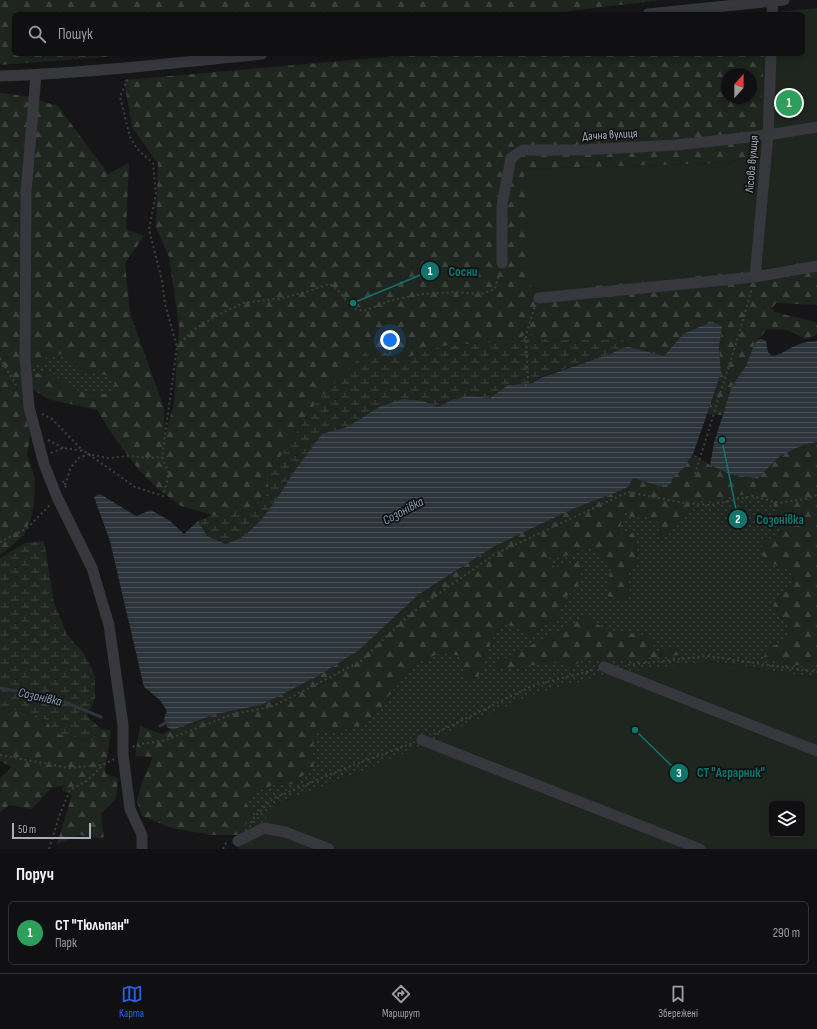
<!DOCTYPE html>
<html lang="uk">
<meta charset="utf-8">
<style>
:root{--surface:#101012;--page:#19191b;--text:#f1f3f6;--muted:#9c9d9f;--line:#303032;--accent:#2563eb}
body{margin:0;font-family:"Sofia Sans Condensed",sans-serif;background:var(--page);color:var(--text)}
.controls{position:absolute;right:12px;bottom:12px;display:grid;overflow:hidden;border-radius:6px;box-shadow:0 2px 10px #0003}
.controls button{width:36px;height:36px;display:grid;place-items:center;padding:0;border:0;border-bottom:1px solid var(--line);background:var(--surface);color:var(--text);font:20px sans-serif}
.compass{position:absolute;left:721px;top:68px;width:36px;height:36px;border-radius:50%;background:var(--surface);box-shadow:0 2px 10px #0003;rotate:21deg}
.scale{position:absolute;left:12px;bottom:10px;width:79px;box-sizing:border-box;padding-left:4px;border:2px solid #a8adb8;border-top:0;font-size:11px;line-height:14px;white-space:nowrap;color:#a8adb8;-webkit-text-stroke:3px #111113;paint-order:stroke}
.you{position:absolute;left:390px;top:340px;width:14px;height:14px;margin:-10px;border:3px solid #fff;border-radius:50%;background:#1a73e8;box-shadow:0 0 0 6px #1a73e833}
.badge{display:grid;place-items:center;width:26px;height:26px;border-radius:50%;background:var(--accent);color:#fff;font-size:13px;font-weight:700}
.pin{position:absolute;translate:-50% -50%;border:2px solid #fff;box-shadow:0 1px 4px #0006}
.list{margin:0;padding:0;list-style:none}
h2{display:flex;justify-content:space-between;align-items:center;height:52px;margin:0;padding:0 16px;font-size:17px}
h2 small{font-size:13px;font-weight:400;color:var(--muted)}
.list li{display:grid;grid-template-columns:26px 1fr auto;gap:12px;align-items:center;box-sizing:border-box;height:64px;margin:0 8px 8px;padding:0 8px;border:1px solid var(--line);border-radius:6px}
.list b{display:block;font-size:15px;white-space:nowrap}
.list p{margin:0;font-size:13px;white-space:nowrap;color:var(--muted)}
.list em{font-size:13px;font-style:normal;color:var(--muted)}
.icon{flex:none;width:22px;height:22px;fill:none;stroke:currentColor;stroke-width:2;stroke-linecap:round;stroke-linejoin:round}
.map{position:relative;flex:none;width:817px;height:849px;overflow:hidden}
.search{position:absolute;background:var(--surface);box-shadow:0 2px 10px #0003;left:12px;right:12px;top:12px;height:44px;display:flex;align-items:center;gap:10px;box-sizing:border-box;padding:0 14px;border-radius:6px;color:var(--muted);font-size:15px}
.sheet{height:124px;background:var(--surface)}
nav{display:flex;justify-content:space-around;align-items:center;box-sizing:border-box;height:56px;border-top:1px solid var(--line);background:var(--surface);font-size:11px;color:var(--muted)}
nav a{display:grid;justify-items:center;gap:2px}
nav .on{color:var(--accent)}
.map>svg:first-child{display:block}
</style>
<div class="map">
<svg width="817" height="849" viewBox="0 0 817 849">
<defs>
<pattern id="grass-dots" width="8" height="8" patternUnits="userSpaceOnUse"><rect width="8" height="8" fill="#1e261f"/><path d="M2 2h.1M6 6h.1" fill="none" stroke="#3c433d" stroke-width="1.8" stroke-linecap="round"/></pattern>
<pattern id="forest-firs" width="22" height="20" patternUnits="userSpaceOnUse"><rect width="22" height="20" fill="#1e261f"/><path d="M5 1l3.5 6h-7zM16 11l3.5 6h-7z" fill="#3c433d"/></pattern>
<pattern id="wetland-marsh" width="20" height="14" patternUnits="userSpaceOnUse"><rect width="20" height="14" fill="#1e261f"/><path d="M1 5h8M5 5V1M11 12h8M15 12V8" fill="none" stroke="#3c433d"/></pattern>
<pattern id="water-rules" width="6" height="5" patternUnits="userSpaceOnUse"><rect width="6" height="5" fill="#2c353c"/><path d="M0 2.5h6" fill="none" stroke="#485056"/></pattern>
</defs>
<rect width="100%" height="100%" fill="#161618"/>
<g fill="url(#grass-dots)">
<path d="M65,354l21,20 15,-1 12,6 4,12 -13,3 -32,-4 -21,-18 -13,2 -7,-3 2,-5 8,-2 7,-9z"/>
<path d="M746,494l28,11 3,15 8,9 -23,16 29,26 2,12 -20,21 13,20 6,13 -22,11 13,15 34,5v10l-107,-17 -334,105 -97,37 -39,46h-1l-1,-14 15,-21 -7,-11 8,-10 19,-8 20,-1 21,-18 -2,-18 6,-17 9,-2 8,3 27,-7 14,-10 15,-23 26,-29 23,-10 21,3 4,23 13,-1 13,-36 11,-18 18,4 12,8 9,-9 15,-8 10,-22 12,-12 -3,-23 -20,5 -10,-6 5,-4 10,1 31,-12 21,19 -4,16 22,9 -4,-14 10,-13 1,-30 -19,1 7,-25 17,7 16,4 3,21 16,-16 19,-26h22z"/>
</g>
<g fill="url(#forest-firs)" fill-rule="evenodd">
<path d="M0,0h661l-116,14h-531v40h129l-143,11z"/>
<path d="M421,54h343l-5,99 -32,10 -203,6 225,102 68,-11v45l-41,-2 -4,5 3,4 40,10 2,2v9l-2,3 -9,3 -19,-9 -20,-1 -13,16 -8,21 -14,20 -9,29 -16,-1 14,-41 -2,-25 3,-22 -39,8 -19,22 -35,-9 -6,-7h-52l-30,-1 -11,-6 -17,8 -71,5 -33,11 -42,-7 -50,51 -46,70 -5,25 -22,16 -31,3 -32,-9 -23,-17 -19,-19 -25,-33 -17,-27 -49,-11 -18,-11 -8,8 8,40 -3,19 8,23 -1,26 -3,14 -7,17 -21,18 -3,1v-461l25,3 33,10 50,68 21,-11 -3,66 18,7 -19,27 5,50 34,95 1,27 9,-31 5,-78 -10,-69 -13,-30 2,-63 -26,-37 -8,-47zM727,74h24v24h-24zM65,354l21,20 15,-1 12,6 4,12 -13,3 -32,-4 -21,-18 -13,2 -7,-3 2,-5 8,-2 7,-9z"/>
<path d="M817,442v226l-34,-5 -19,-6 6,-9 21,-11 -5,-13 -13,-20 20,-21 -2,-12 -28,-11 -1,-15 23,-16 -8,-8 -3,-16 -28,-11 -28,5h-22l-19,26 -16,16 -3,-21 -16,-4 -10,3 -7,-9 -7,24 19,-1 -1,30 -10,13 4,14 -8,11 -14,-5v-15l4,-16 -21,-19 -31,12 -10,-1 -5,4 10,6 20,-5 7,3 -4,20 -12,12 -10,22 -15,8 -9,9 -12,-8 -18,-4 -11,18 -13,36 -13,2 -4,-24 -21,-3 -23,10 -26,29 -15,23 -14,10 -27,7 -8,-3 -9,2 -6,17 2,18 -21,18 -20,1 -19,8 -8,10 7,11 -15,21h-26l-40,-7 -30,-12 -5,-15 5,-19 11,-25 -18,-1 5,-30 21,8 55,-20 45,-9 55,-28 42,-26 60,-56 75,-48 82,-39 37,-14 21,-16 26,8 23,-16 11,-16 17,11 48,13 22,-22 23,-11z"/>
<path d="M586,617l22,14 41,4 7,16 21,-3 2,7 -74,7 -19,-4 -15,9 -10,-5 -66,7 5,-8z"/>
<path d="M0,708l23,3 24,9 7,13 37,8 10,-12 10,1 -6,43 13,6 -2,20 -15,15 3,25 -25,-4 -22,9 15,-49 -10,-5 3,-5 -14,3 -19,21 -23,-4 -9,7v-34l12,-11 -12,-6z"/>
</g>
<g fill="url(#wetland-marsh)">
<path d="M530,333l11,6 30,1h52l6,7 -7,1 -12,6 -70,23 -7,6 -25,2 -18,13 -20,-2 -16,3 -16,8 -15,-6 -42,5 -34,21 -25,7 -25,33 -19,30 -16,22 -19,18 -17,7 -19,-8 -9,-15 15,-6 31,-3 22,-16 5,-25 46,-70 50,-51 42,7 33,-11 71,-5z"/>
<path d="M44,541l10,61 13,33 16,17 12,24v22l-8,18 14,13 -9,12 -39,-8 -6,-13 -24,-9 -23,-3v-150l25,-15z"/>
</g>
<g fill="#1e261f" fill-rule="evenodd">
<path d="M817,8v252l-68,11 -218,21 -7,-123 203,-6 32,-10 5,-99h39v-40h-37v-1z"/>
<path d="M710,661l107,17v171h-577l39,-46 97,-37 155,-71 73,-20zM772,804h30v30h-30z"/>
</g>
<g fill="url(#water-rules)">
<path d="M712,322l10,4 -3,22 2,25 -14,41 -14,40 -11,16 -9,7 -2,7 -12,2 -26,-8 -5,9 -16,7 -37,14 -82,39 -75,48 -60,56 -42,26 -55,28 -45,9 -44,16 -5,-3 -3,-8 3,-8 -7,-11 -16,-13 -34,-146 -16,-44 6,-3 36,22 15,-6 19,11 14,13 14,-13 9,15 19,8 17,-7 19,-18 16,-22 19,-30 25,-33 25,-7 34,-21 22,-7 20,2 15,6 16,-8 16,-3 20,2 18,-13 25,-2 7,-5 70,-24 12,-6 7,-1 35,9 19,-22z"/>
<path d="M762,339l4,2 2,11 4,4c9,-1 15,-7 23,-10 7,-4 14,-4 22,-5v101l-14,3 -23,11 -22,22 -26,-3 -22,-10 4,-22 18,-57 14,-20 8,-21 4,-5z"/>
</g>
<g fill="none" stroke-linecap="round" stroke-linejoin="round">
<g stroke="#2c353c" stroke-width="3">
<path d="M0,688l55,10 46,19"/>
<path d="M160,726l8,-5"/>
</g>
<g stroke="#3d3f44" stroke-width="2" stroke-dasharray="2 3" stroke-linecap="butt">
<path d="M177,347l16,-17 27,-16 23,-11 40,-5 26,-7 20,-7 6,3 19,22 10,2 28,-11 30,-6 34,-2 25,2 14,-5 4,-16"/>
<path d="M0,358l16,27"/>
<path d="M525,385h3l-2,-50 9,-29"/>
<path d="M42,414l10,5 31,32"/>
<path d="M48,440l15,8"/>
<path d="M51,453l12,-5 21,3 51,36 28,9 6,-22 -7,-17 15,-110 -12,-43 -3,-23 -13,-52 7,-35 -3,-31 -16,-14 -7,-12 -10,-40 8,-19"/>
<path d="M695,474l46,-147 11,-39"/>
<path d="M63,481l4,9"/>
<path d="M65,485l6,-18 8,-9 10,-4 19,4 20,-2 21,2 13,-1"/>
<path d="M0,542l27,-14 23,-23"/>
<path d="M628,665l79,-9 110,16"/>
<path d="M434,734l98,-48 62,-16"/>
<path d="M133,747l2,-2 31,-5 67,-26 38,-7 40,-20 50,-26 49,-47 85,-60 133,-62 56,11 27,2 41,-9 26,7 27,-4 12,-4"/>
<path d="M0,755l69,13 33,-3 12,-6"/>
<path d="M251,823l4,-7 19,-18 74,-31 65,-24"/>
<path d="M49,849l11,-35 10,-24 17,-9 15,-15"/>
<path d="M223,849l4,-8"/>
</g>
<g stroke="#37383d" stroke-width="11">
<path d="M648,14l136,-14"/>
<path d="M772,14l1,-13"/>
<path d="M36,75l-10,117 -1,166 4,49 15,57 13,33 35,71 17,57 14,100v29l7,55 12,26v14"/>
<path d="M0,76c88,-3 175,-13 262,-22"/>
<path d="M502,263v-58l9,-47 12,-8h58l95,-5 92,-10 49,-8"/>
<path d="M755,277l13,-142 3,-81"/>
<path d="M539,298l216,-21 62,-11"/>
<path d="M604,667l213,84"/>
<path d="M422,740l278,109"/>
<path d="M238,841l26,-13 21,4 44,17"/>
</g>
</g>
<g text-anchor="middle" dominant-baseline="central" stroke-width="3.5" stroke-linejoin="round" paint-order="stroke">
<g font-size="12" fill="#a8adb8" stroke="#111113">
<text transform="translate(610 135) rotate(-3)">Дачна вулиця</text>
<text transform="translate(752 164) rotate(-85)">Лісова вулиця</text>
</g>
<g font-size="13" font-style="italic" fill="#7f9bb3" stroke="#111113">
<text transform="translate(403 511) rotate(-28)">Созонівка</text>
<text transform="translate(40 697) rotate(13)">Созонівка</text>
</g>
</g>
<path fill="none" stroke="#0f766e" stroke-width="1.5" d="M353 303L430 271M722 440L738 519M635 730L679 773"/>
<g fill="#0f766e" stroke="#111113" stroke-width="1.5">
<circle cx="353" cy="303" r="4"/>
<circle cx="722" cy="440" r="4"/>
<circle cx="635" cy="730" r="4"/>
<circle cx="430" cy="271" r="10"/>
<circle cx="738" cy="519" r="10"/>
<circle cx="679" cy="773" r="10"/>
</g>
<g font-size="12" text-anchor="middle" font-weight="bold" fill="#fff">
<text x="430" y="275">1</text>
<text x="738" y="523">2</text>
<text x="679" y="777">3</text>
</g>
<g font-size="13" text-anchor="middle" font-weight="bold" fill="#0f766e" stroke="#111113" stroke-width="3.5" stroke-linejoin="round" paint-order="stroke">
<text x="463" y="276">Сосни</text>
<text x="780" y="524">Созонівка</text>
<text x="731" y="777">СТ "Аграрник"</text>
</g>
</svg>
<div class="controls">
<button><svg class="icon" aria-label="layers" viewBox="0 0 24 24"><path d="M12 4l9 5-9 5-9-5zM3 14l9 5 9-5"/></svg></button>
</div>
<svg class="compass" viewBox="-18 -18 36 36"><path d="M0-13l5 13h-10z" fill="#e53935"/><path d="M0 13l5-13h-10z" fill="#9c9d9f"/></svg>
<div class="scale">50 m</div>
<div class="you"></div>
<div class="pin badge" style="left:789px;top:103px;background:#2e9e5b">1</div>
<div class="search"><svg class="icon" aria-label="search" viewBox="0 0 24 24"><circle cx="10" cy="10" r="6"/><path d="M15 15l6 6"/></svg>Пошук</div>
</div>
<section class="sheet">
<h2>Поруч<small></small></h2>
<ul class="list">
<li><span class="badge" style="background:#2e9e5b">1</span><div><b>СТ &quot;Тюльпан&quot;</b><p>Парк</p></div><em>290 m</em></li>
</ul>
</section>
<nav>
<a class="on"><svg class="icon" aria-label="map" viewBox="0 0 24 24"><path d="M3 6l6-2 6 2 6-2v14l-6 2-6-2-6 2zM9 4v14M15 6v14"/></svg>Карта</a>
<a><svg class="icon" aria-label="directions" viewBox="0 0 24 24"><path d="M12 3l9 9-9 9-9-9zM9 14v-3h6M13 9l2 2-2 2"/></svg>Маршрут</a>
<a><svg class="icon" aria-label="saved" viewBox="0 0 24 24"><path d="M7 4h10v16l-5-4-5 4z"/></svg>Збережені</a>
</nav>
